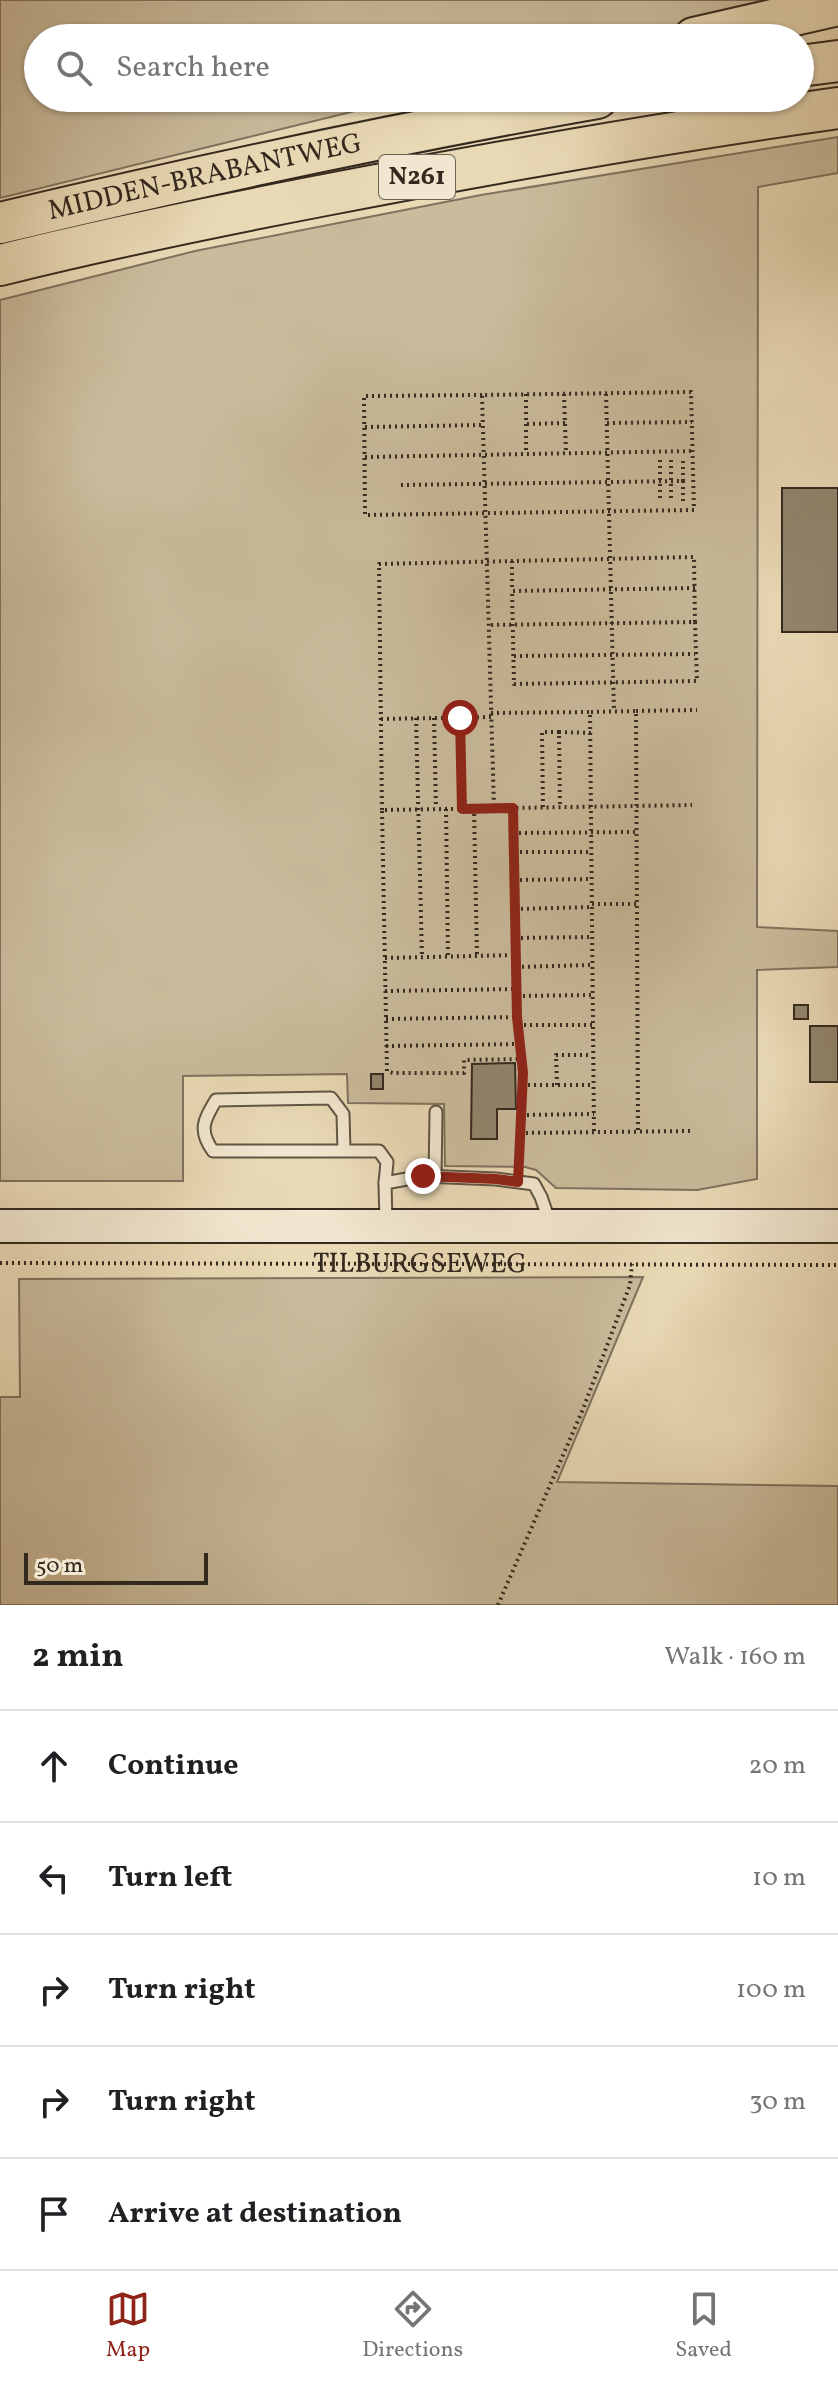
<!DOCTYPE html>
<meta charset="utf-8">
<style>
:root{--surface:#fff;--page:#f6f6f6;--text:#202124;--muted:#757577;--line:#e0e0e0;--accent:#8f2418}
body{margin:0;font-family:Vollkorn,serif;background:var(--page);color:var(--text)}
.scale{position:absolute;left:24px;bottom:20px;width:184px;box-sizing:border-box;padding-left:8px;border:4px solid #34291f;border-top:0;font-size:22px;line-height:28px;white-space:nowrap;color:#34291f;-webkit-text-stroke:6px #f1e6cf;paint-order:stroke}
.stop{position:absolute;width:24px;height:24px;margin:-18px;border:6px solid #8f2418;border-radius:50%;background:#fff}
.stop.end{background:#8f2418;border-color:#fff;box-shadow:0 2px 8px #0008}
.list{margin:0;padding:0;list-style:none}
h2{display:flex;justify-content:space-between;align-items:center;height:104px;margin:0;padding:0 32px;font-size:34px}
h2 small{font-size:26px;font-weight:400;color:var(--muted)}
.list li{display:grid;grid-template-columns:52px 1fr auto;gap:24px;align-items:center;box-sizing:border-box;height:112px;padding:0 32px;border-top:2px solid var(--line)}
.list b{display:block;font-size:30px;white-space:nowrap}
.list em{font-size:26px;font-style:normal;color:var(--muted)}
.icon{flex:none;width:44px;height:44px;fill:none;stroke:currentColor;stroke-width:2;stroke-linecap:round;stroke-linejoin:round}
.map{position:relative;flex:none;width:838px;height:1605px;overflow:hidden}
.search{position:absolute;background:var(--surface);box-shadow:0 2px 6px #0004;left:24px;right:24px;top:24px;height:88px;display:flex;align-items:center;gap:20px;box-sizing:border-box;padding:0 28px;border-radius:44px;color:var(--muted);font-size:30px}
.sheet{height:664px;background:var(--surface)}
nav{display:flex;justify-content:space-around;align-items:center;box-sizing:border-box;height:112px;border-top:2px solid var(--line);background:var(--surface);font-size:22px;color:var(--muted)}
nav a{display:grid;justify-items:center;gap:4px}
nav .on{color:var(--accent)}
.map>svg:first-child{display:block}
</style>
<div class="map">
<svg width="838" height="1605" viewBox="0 0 838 1605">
<rect width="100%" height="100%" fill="#e9d9b5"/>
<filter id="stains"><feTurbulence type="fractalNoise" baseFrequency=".0025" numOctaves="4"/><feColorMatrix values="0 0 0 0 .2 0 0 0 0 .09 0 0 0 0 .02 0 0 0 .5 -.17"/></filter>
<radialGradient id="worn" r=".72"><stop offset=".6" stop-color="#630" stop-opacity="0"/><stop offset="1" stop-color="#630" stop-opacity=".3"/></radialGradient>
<g fill="#cabb9c" stroke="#7f725e" stroke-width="2">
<path d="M0,0h815l-156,38h-621v60h370l-408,100z"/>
<path d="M838,137v36l-80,14 -1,740 81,4v36l-81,3v209l-60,11 -141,-2 -20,-18 -11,-3 -80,-1 -1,-62 -96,-1 -1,-29 -164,2v105h-183v-881l195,-49 286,-56z"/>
<path d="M643,1277l-86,205 281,4v119h-838v-208h20l-1,-118z"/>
</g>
<g fill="#92856d" stroke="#34291f" stroke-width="2">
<rect x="782" y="488" width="56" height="144"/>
<rect x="794" y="1005" width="14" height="14"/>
<rect x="810" y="1026" width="28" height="56"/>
<path d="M515,1063l1,46h-19v30h-26l1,-75z"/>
<rect x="371" y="1074" width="12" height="15"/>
</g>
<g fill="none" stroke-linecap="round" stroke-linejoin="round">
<g stroke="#615544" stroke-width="15">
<g id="lane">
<path d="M344,1151l-1,-37 -12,-16 -115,2c-12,20 -18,30 -3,51h166l8,11 -2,21"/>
<path d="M435,1177l1,-65"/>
<path d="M386,1222l-1,-39 38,-7 73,3 38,5 7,13 9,26"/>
</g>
</g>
<g stroke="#34291f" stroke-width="36">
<path id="secondary" d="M0,1226h838"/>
</g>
<g stroke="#34291f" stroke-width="44">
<g id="highway">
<path d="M694,38l144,-33"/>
<path d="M800,66l38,-5"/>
<path id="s2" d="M0,223c198,-47 397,-90 597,-125"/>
<path d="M0,265c108,-27 216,-49 325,-70 171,-33 341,-63 513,-87"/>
</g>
</g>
<g stroke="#34291f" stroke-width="4" stroke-dasharray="2 4" stroke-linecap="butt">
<path d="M526,394v60"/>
<path d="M564,394l2,59"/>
<path d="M606,394l8,317"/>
<path d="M482,395l-118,1 1,119 329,-5 -3,-118 -209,3c4,138 8,275 12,413"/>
<path d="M607,423l85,-1"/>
<path d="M527,424l38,-1"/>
<path d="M365,427l117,-2"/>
<path d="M365,457l327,-6"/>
<path d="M660,460v42"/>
<path d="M671,460v42"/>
<path d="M683,481v20"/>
<path d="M401,485l282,-4v-22"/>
<path d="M512,561v30"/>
<path d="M695,588l-183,3 2,93 183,-3 -2,-59"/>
<path d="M514,656l181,-2"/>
<path d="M636,711l61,-1"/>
<path d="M591,712l45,-1 2,421"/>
<path d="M491,713l99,-1 4,420"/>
<path d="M416,718l6,239"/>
<path d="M434,718l2,90"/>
<path d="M460,718l2,91"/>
<path d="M381,719l110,-2"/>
<path d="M559,732l32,1"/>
<path d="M543,807l-1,-75h17l1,75"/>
<path d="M474,808l3,148"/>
<path d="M513,808l-131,2 5,261 6,2h71v-13l57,-1"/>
<path d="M446,809l2,148"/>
<path d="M382,810l-3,-246 315,-7 1,65 -207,3"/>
<path d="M513,833l122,-1"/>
<path d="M514,852h77"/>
<path d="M514,880l78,-1"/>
<path d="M592,904h44"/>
<path d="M515,909l77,-2"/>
<path d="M515,938l77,-1"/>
<path d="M385,958l131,-3"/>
<path d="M516,967l76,-2"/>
<path d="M385,991l132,-2"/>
<path d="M517,996l76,-1"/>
<path d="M386,1019l131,-2"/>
<path d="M518,1025h75"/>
<path d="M386,1046l134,-2"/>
<path d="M522,1085h72"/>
<path d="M557,1085l-1,-30h36"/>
<path d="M521,1115l73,-1"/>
<path d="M520,1133l172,-2"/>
<path d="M519,1164l4,-91 -5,-41 -5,-224 179,-3"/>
<path id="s1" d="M0,1263l838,2"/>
<path d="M498,1605l85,-196 47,-124 2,-21"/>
</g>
<use href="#lane" stroke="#f1e6cf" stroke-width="11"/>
<use href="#secondary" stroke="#f1e6cf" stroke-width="32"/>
<use href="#highway" stroke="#e9d9b5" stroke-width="40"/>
</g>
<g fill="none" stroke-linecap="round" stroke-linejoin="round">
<path stroke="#8f2418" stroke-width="10" d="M423,1176l73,3 22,3 5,-109 -6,-56 -4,-209 -51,1 -2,-91"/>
</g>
<g text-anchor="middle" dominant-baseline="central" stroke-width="6" stroke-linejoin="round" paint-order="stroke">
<rect fill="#f1e6cf" stroke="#6d6254" stroke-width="2" x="379" y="155" width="76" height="44" rx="6"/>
<g font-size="26" font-weight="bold" fill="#34291f">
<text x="417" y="177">N261</text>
</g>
<g font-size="28" fill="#34291f" stroke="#f1e6cf">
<text stroke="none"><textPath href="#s2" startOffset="210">MIDDEN-BRABANTWEG</textPath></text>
<text stroke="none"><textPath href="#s1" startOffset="420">TILBURGSEWEG</textPath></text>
</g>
</g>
<rect width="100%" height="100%" filter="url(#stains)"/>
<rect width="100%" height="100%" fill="url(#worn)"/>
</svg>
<div class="scale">50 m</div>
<div class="stop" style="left:460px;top:718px"></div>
<div class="stop end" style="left:423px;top:1176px"></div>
<div class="search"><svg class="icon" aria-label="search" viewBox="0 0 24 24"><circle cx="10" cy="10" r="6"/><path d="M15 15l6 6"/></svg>Search here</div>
</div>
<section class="sheet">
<h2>2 min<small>Walk · 160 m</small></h2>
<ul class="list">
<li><svg class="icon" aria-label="ahead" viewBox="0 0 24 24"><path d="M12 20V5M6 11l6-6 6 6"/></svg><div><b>Continue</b></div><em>20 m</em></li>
<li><svg class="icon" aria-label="left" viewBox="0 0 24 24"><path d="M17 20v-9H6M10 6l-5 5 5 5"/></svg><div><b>Turn left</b></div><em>10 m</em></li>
<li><svg class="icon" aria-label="right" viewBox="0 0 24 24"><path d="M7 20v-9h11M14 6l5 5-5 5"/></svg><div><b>Turn right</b></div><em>100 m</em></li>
<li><svg class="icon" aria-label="right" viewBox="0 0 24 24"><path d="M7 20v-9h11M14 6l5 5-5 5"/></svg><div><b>Turn right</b></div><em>30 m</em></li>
<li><svg class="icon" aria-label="arrive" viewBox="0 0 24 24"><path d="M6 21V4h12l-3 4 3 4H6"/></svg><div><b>Arrive at destination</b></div></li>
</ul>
</section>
<nav>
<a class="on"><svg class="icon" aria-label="map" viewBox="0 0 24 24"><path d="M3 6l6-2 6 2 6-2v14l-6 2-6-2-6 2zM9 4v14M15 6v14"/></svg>Map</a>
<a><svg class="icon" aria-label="directions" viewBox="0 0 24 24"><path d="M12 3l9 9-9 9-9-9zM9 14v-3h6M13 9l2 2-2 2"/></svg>Directions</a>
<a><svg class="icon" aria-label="saved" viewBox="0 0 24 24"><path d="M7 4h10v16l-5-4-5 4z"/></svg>Saved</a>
</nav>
